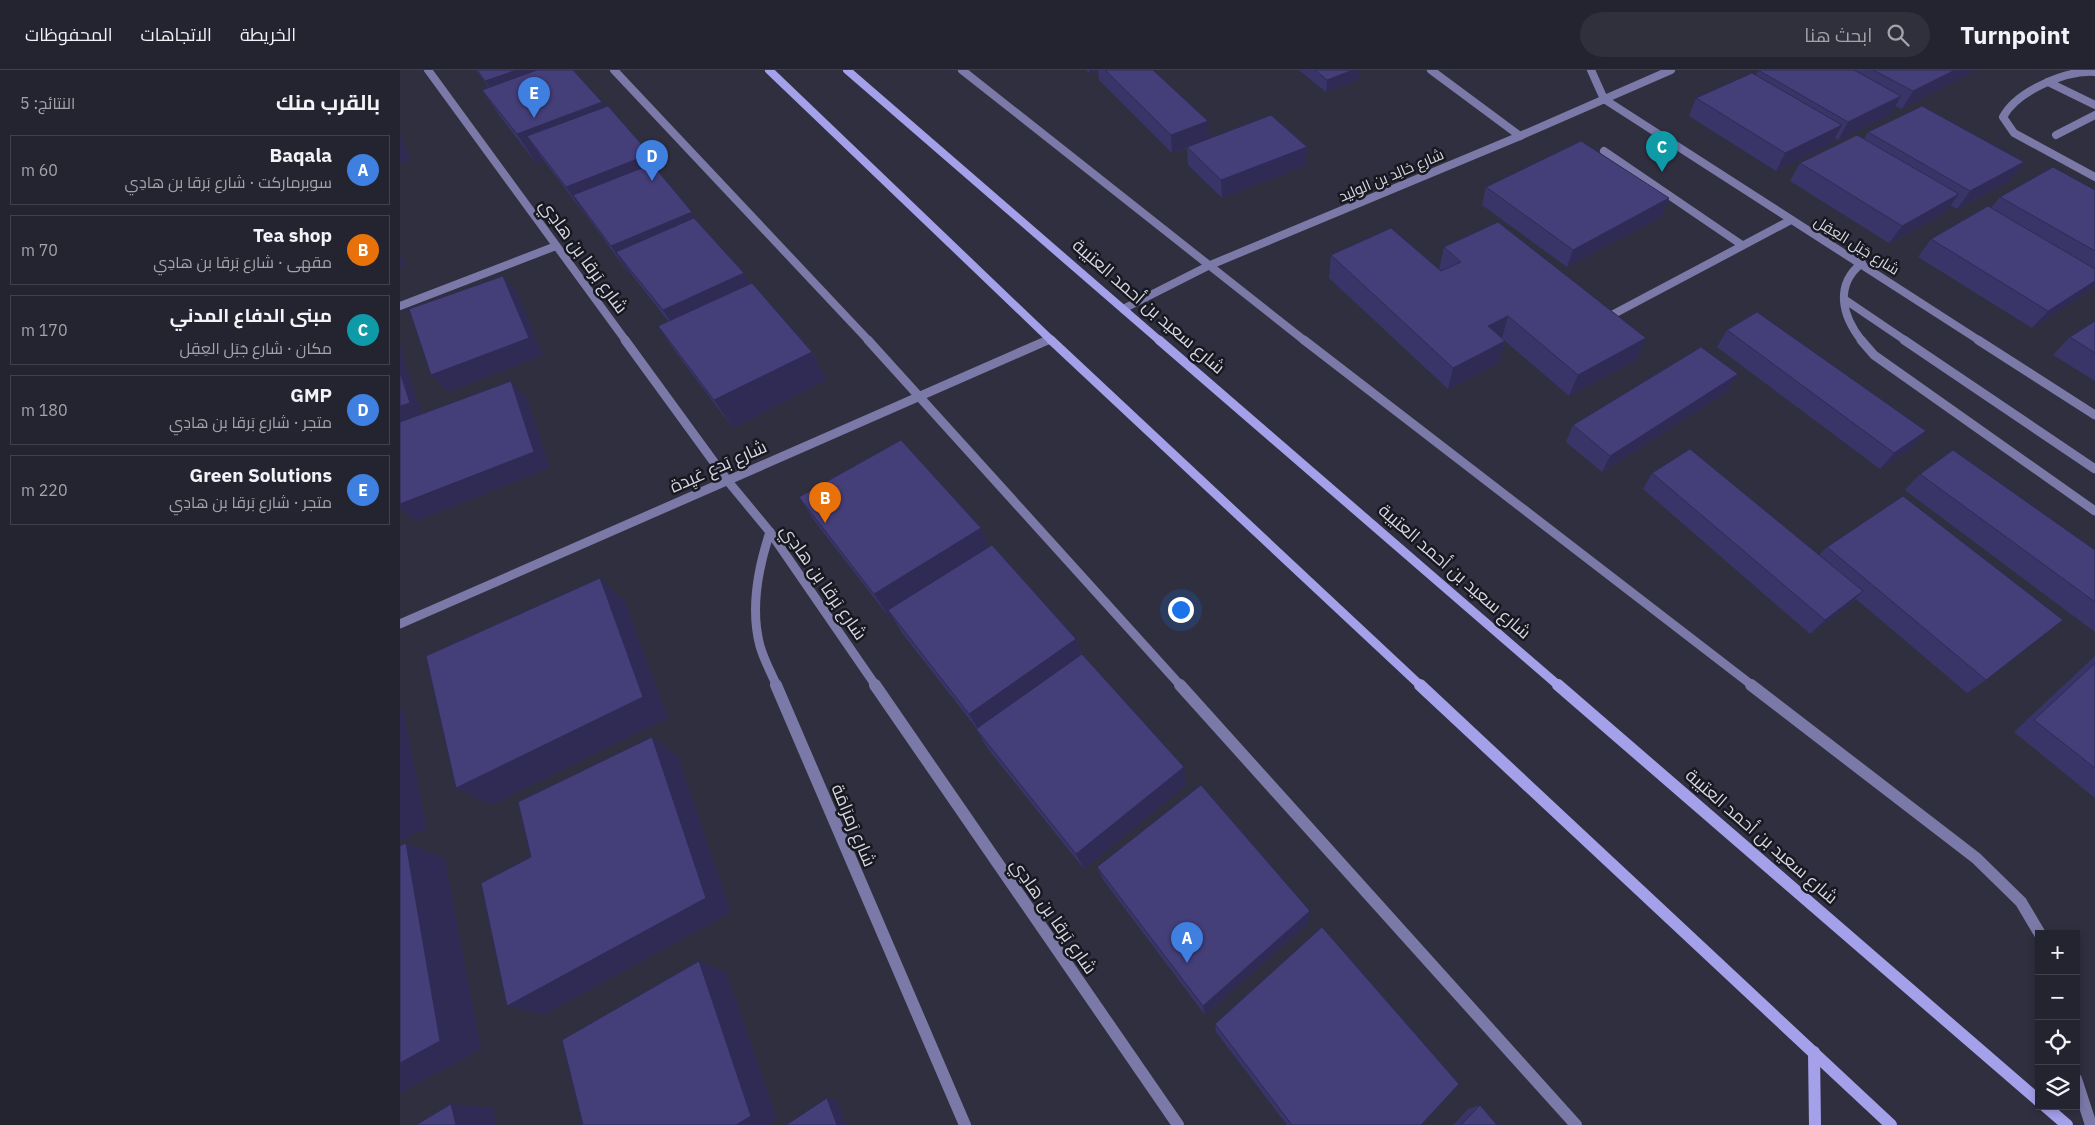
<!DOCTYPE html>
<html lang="ar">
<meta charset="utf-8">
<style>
:root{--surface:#242330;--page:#302f3c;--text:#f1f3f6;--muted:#a3a4ab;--line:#41404c;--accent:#f0a27a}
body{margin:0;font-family:"IBM Plex Sans",Cairo,sans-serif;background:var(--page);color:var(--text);direction:rtl}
.controls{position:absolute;right:15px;bottom:15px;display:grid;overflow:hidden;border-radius:0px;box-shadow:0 2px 8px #0003}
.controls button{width:45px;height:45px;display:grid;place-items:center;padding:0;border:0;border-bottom:1px solid var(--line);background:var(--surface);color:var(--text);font:25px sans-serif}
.you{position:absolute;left:780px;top:539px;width:18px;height:18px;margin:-12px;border:4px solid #fff;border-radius:50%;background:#1a73e8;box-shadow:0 0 0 8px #1a73e833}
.badge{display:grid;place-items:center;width:32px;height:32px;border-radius:50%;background:var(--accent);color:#fff;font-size:16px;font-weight:700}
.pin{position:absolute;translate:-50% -41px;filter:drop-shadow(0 1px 2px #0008)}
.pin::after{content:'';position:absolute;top:26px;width:18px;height:15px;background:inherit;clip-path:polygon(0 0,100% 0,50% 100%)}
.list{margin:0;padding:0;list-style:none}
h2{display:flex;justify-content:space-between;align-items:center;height:65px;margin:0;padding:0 20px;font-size:21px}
h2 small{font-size:16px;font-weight:400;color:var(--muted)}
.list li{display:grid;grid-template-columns:32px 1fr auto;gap:15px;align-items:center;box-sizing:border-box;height:70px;margin:0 10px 10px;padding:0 10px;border:1px solid var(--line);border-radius:0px}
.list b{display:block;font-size:19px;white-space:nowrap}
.list p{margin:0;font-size:16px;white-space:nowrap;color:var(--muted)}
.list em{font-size:16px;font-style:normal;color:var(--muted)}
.icon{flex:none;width:28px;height:28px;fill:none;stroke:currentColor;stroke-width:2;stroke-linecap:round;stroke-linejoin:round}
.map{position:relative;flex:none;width:1695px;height:1055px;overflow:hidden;direction:ltr}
header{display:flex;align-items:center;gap:30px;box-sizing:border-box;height:70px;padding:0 25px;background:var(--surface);border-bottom:1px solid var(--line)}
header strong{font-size:24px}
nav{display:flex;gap:28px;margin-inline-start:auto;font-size:18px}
.search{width:350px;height:45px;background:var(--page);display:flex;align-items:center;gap:12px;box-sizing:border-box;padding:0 18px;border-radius:28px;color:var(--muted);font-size:19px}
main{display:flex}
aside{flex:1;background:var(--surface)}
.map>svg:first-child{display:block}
</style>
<header>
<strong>Turnpoint</strong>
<div class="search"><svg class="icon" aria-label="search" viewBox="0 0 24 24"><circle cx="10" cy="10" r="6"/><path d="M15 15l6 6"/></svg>ابحث هنا</div>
<nav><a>الخريطة</a><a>الاتجاهات</a><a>المحفوظات</a></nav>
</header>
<main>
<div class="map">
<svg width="1695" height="1055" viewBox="0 0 1695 1055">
<rect width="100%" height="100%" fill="#302f40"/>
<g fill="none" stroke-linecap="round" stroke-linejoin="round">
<g stroke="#7b79a7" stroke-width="8">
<path d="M214,0l255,271"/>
<path d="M562,0l343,271"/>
<path d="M1191,0l13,29"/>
<path d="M1648,12l47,23"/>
<path d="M1656,65l39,-20"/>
<path d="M1204,81l138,94"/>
<path d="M1462,193c-28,22 -20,53 0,78"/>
<path d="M1444,229l62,42"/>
<path d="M1208,247l183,-97"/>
</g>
<g stroke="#7b79a7" stroke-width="9">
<path d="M468,270l313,346"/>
<path d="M904,270l449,346"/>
<path d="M1461,270l13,15 221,156"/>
<path d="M1504,270l191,129"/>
</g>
<g stroke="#7b79a7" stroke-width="12">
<path d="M780,615l396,440"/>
<path d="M1351,615l225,173 45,44 19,32"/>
<path d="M1676,1009l15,46"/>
</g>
<g stroke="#7b79a7" stroke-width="8">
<path d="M28,0l198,271"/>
<path d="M1031,0l89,66"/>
<path d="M1695,2c-29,-2 -78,19 -92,45l11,16 81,44"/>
<path d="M1204,29l376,242"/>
<path d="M0,236l156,-60"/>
<path d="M723,239l85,-43 312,-130 151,-66"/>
<path d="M646,271l4,-2"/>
</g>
<g stroke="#7b79a7" stroke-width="9">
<path d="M225,270l102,140 43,52 106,154"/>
<path d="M1578,270l117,75"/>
<path d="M370,462c-12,36 -20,77 -10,114 4,14 11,27 17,40"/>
<path d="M0,554l648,-284"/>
</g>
<g stroke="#7b79a7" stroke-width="12">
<path d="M376,615l189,440"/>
<path d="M475,615l303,440"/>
</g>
<g stroke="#a4a0ea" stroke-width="8">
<path d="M369,0l283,271"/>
<path d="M447,0l313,271"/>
</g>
<g stroke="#a4a0ea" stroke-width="9">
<path d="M651,270l370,346"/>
<path d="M759,270l400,346"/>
</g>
<g stroke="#a4a0ea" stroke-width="12">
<path d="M1020,615l471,440"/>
<path d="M1158,615l481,416"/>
<path d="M1414,982l1,73"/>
<path d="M1645,1036l22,19"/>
</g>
</g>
<g fill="#3a3568">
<path d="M76,0h97l91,108 32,42 54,64 62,68 14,28 -93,48 -56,-74 -19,-28 10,-5 -36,-46h-2l-43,-59h-1l-42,-55 -7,3 -35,-45 -20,-29 6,-3z"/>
<path d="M686,0h67l56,69 97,26 -84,33 -34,-33 -1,-17 -15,5 -73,-73 -1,-10 -9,3z"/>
<path d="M899,0h61l-2,10 -32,12z"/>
<path d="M1359,0h217l-74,39 -7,-3 -4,8 -53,26 -3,-2 -3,5 -56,28 -87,-55 7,-18 60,-23z"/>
<path d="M1468,62l156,30 -13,18 -54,29 -7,-4 -4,7 -57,31 -99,-62 10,-18 64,-24z"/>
<path d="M1086,117l183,11 -7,18 -95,51 -85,-62z"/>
<path d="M1695,120v95l-7,7 -56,36 -114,-71 13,-18 60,-31 9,-11z"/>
<path d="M1044,177l202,91 -10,22 -67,36 -64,-55 -6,22 -51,26 -119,-111 2,-23 108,15z"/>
<path d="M1695,251v60l-42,-26 17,-18z"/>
<path d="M1327,260l184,118 -31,21 -163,-122z"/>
<path d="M1328,321l-126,81 -36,-30 7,-17z"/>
<path d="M1252,403l167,82 8,-8 159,133 -19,13 -111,-94 -8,7 -38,28 -167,-145z"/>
<path d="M1520,404l175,76v82l-190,-142z"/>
<path d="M399,427l182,31 7,19 88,92 5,15 105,131 -102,84 -96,-120 -12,-20h1l-75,-96 -10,-17 -3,1 -73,-94z"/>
<path d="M1695,586v142l-81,-66z"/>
<path d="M697,797l213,44 -3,13 -102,91 -101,-134z"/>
<path d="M815,954l206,101h-134l-71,-93z"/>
<path d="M1080,1035l17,20h-44l15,-16z"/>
</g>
<g fill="#302b55">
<path d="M117,0h53l-65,40 -20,-29z"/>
<path d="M689,0h9l-9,3z"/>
<path d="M953,0h7l-2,10 -32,12 1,-12z"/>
<path d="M1555,0h21l-74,39 11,-18z"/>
<path d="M1501,26l-10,18 -53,26 10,-18z"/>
<path d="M202,32l17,30 -92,4 17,25 -7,3 -20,-30z"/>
<path d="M808,51l1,18 -37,14 -1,-18z"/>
<path d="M1442,55l-10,18 -56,28 9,-18z"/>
<path d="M0,64l10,26 -10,3z"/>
<path d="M907,77l-1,18 -84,33 -1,-18z"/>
<path d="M250,84l17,29 -94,12 14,21h-1l-20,-29z"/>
<path d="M1624,92l-13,18 -54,29 13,-18z"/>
<path d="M1559,124l-13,18 -57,31 13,-17z"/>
<path d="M1269,128l-7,18 -95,51 6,-17z"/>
<path d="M292,142l17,30 -93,10 16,23h-2l-19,-29z"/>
<path d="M0,183l4,13 -4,2z"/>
<path d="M344,203l16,29 -78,37 -19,-29z"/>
<path d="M103,206l14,17 26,62 -95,37 -17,-17z"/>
<path d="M1695,211v4l-7,7 -56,36 16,-17z"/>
<path d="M1108,246l-6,22 -14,-12z"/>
<path d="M1246,268l-10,22 -67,36 9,-21z"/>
<path d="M1105,271l-6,22 -51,26 5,-21z"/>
<path d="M0,276l22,68 -22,9z"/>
<path d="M412,282l14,28 -93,48 -19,-28z"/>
<path d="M1338,304l-10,17 -126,81 8,-16z"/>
<path d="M111,311l16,17 23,70 -134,53 -16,-13v-4z"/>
<path d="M1526,361l-15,17 -31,21 14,-16z"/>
<path d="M581,458l10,25 -103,57 4,6 -3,1 -15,-23z"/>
<path d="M200,508l25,24 43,116 -176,87 -36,-17z"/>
<path d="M1463,521l-15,15 -38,28 15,-14z"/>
<path d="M676,569l7,22 -102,73 -12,-20z"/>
<path d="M0,638l3,2 24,118 -27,13z"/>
<path d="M252,667l26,20 53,155 -187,103 -37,-9z"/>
<path d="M784,697l2,18 -102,84 -8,-15z"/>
<path d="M6,773l39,16 36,190 -81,44v-30z"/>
<path d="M910,841l-3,13 -102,91 -2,-9z"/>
<path d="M299,891l27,11 51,147 -9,6h-32z"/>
<path d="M427,1028l10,2 9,25h-9z"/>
<path d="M51,1034l42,4 4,17h-41z"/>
</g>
<g fill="#443e79" stroke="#302b55">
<path d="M77,0h40l-32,11z"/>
<path d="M137,0h36l29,32 -85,32 -35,-44z"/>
<path d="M705,0h48l55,51 -37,14z"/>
<path d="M915,0h38l-26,10z"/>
<path d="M1358,0h96l47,26 -53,26z"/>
<path d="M1473,0h82l-42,21z"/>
<path d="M1352,3l90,52 -57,28 -89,-55z"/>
<path d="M208,36l42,48 -84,33 -39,-51z"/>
<path d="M1522,36l102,56 -54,29 -102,-59z"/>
<path d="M871,45l36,32 -86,33 -34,-33z"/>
<path d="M1457,65l102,59 -57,32 -102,-63z"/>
<path d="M1181,71l88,57 -96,52 -87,-63z"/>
<path d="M252,94l40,48 -81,34 -38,-51z"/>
<path d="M1653,97l42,23v61l-95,-54z"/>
<path d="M1588,136l107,63v12l-47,30 -117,-72z"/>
<path d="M294,148l50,55 -81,37 -47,-58z"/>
<path d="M1098,152l148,116 -68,37 -70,-59 -20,10 17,15 -52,27 -122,-113 60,-27 50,43 20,-9 -17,-15z"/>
<path d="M103,206l26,62 -98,37 -22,-66z"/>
<path d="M352,213l60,69 -98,48 -56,-74z"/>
<path d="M1357,242l169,119 -32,22 -167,-123z"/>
<path d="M1695,251v32l-25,-16z"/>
<path d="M1301,277l37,27 -128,82 -37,-31z"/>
<path d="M0,302l10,31 -10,3z"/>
<path d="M111,311l23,71 -134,52v-82z"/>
<path d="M501,370l80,88 -107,66 -75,-97z"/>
<path d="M1290,379l173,142 -38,29 -173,-147z"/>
<path d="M1553,380l142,100v52l-175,-128z"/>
<path d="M1503,426l160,124 -77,60 -159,-133z"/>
<path d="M592,475l84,94 -107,75 -81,-104z"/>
<path d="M200,508l43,119 -187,91 -30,-132z"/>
<path d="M682,584l102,113 -108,87 -100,-125z"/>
<path d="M1695,593v105l-61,-48z"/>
<path d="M252,667l54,161 -199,108 -26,-123 50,-26 -13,-55z"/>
<path d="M801,715l109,126 -107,95 -106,-139z"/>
<path d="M6,773l34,198 -40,22v-217z"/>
<path d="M922,857l137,157 -38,41h-129l-77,-101z"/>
<path d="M299,891l52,155 -15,9h-153l-21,-85z"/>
<path d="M427,1028l10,27h-51z"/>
<path d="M51,1034l5,21h-40z"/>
<path d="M1080,1035l17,20h-36z"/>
</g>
<g text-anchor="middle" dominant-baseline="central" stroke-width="5" stroke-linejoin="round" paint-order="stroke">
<g font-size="15" fill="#d5d6e1" stroke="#181820">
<text transform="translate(991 105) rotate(-23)">شارع خالِد بن الوليد</text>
<text transform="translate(1457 175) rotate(32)">شارع جَبَل العِقِل</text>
</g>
<g font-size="18" fill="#d5d6e1" stroke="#181820">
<text transform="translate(184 186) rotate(54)">شارع بَرقا بن هادِي</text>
<text transform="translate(749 236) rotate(41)">شارع سعيد بن أحمد العتيبة</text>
<text transform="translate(318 396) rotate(-24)">شارع بَدع عَيِدة</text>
<text transform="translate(1055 501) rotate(41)">شارع سعيد بن أحمد العتيبة</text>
<text transform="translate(424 512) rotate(55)">شارع بَرقا بن هادِي</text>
<text transform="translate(454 755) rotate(67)">شارع رَمرَامَة</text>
<text transform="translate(1362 766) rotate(41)">شارع سعيد بن أحمد العتيبة</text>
<text transform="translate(654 846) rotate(55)">شارع بَرقا بن هادِي</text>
</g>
</g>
</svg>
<div class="controls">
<button>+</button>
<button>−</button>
<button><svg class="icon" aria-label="locate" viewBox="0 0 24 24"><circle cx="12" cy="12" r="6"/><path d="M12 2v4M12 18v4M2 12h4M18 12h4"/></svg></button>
<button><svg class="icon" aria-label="layers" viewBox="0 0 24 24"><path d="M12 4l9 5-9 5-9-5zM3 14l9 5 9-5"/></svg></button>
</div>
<div class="you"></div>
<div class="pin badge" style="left:787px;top:893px;background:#3f7fe0">A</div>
<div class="pin badge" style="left:425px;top:453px;background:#e8710a">B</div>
<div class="pin badge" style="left:1262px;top:102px;background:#0f9aa8">C</div>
<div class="pin badge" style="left:252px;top:111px;background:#3f7fe0">D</div>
<div class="pin badge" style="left:134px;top:48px;background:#3f7fe0">E</div>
</div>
<aside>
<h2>بالقرب منك<small>النتائج: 5</small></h2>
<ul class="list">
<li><span class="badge" style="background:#3f7fe0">A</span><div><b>Baqala</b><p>سوبرماركت · شارع بَرقا بن هادِي</p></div><em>60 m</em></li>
<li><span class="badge" style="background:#e8710a">B</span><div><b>Tea shop</b><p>مقهى · شارع بَرقا بن هادِي</p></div><em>70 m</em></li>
<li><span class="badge" style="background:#0f9aa8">C</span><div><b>مبنى الدفاع المدني</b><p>مكان · شارع جَبَل العِقِل</p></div><em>170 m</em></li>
<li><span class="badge" style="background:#3f7fe0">D</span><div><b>GMP</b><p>متجر · شارع بَرقا بن هادِي</p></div><em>180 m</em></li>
<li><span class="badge" style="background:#3f7fe0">E</span><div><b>Green Solutions</b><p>متجر · شارع بَرقا بن هادِي</p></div><em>220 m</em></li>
</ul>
</aside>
</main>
